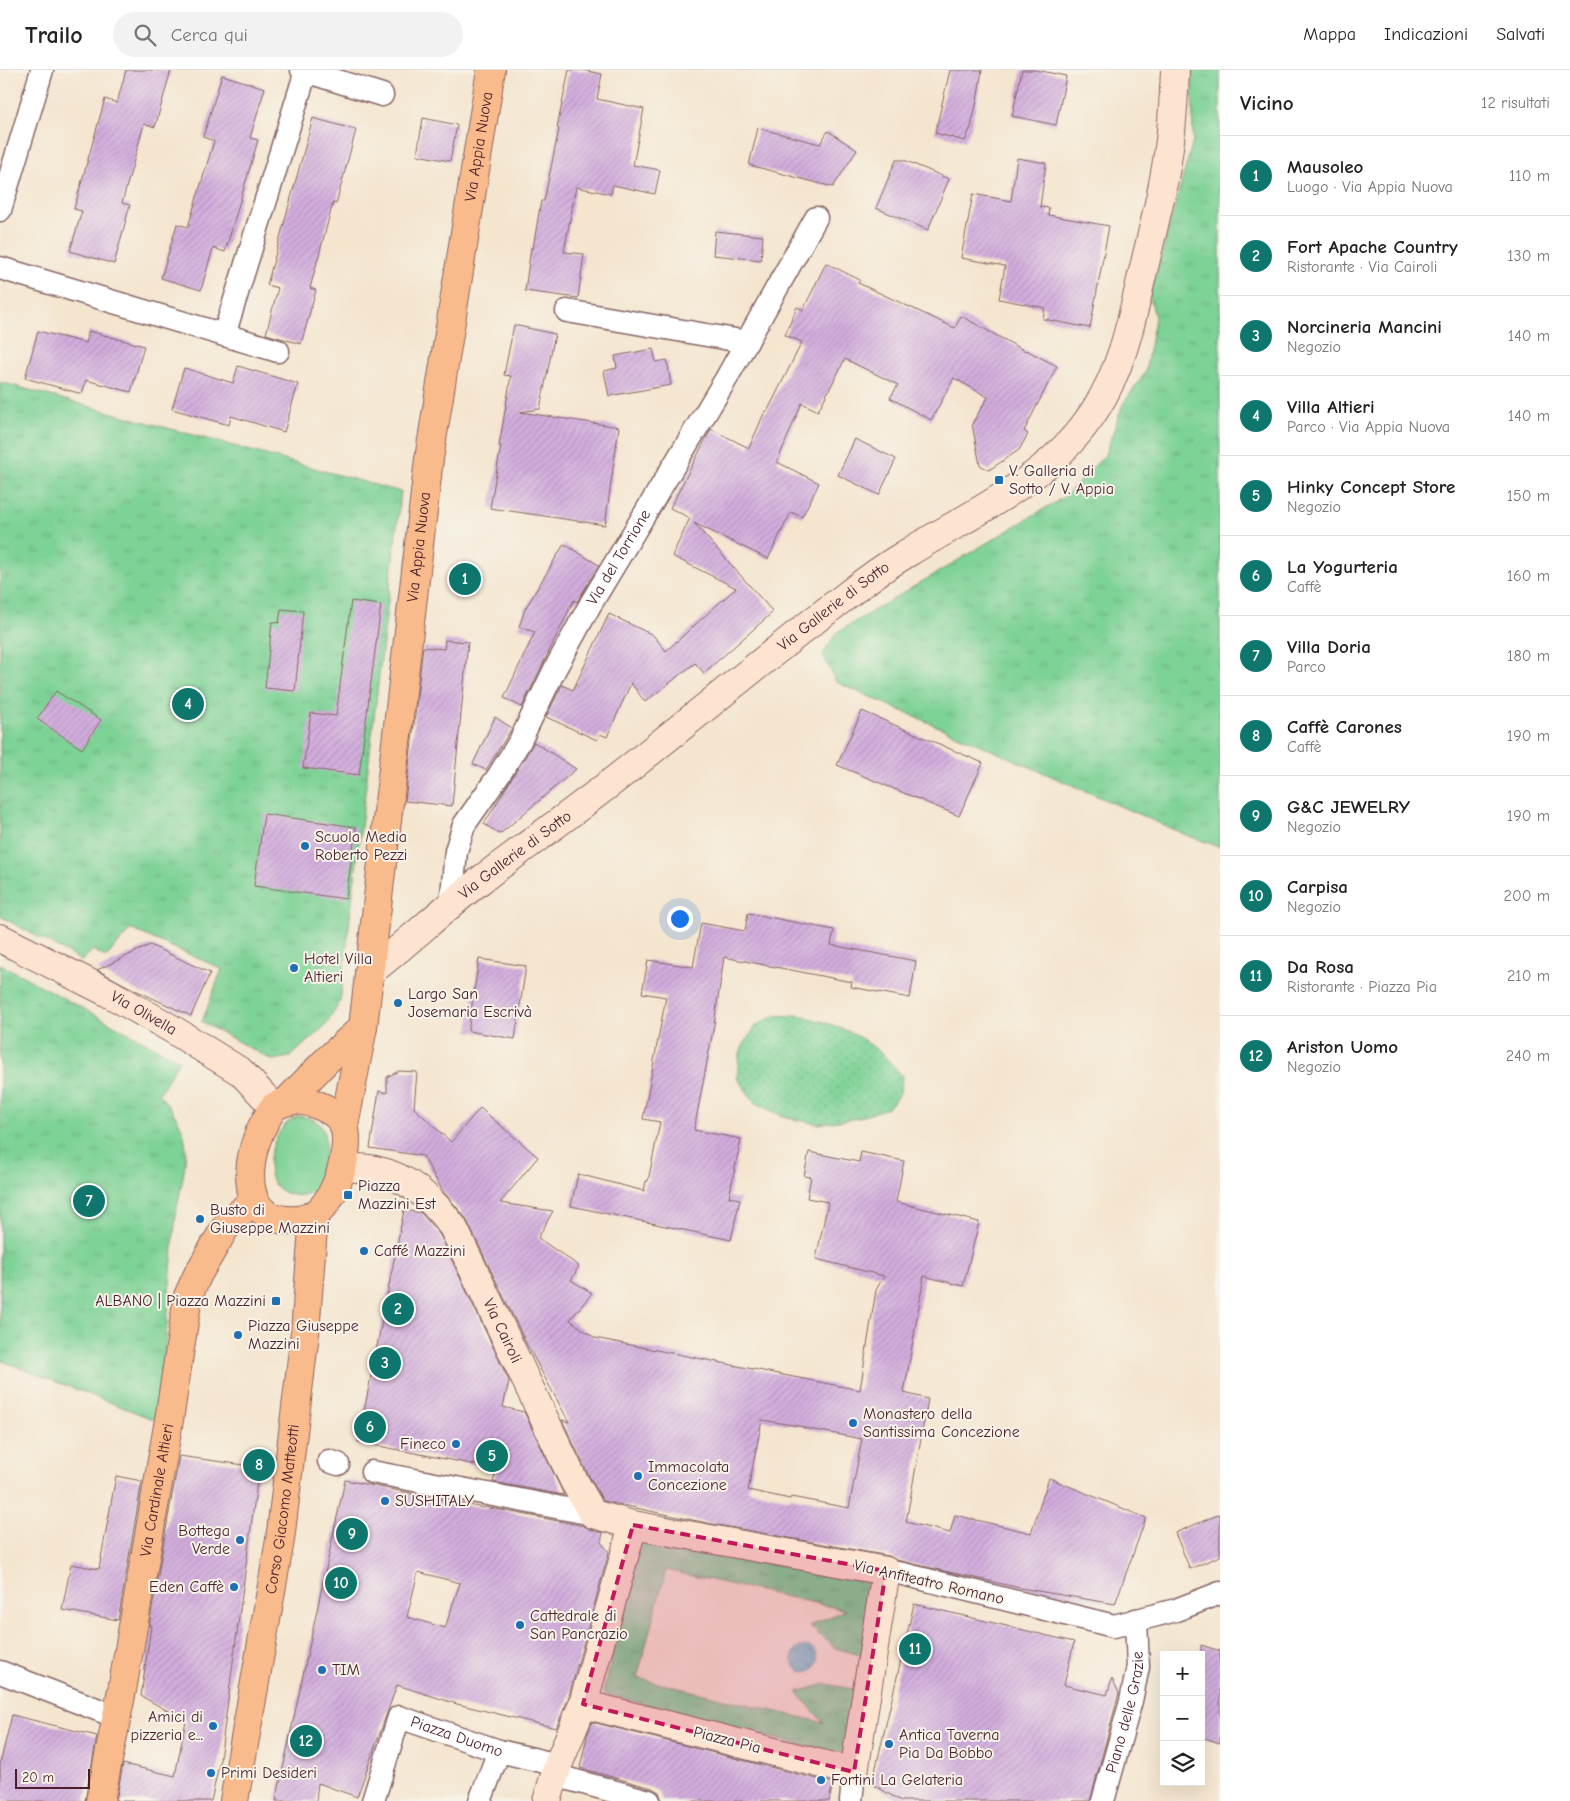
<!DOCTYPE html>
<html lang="it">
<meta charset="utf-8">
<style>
:root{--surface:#fff;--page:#f2f2f2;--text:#222;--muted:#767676;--line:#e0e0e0;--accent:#0f766e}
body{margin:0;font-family:"Comic Neue",sans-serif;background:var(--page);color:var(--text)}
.controls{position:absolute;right:15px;bottom:15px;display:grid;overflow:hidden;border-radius:0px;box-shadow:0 5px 20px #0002}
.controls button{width:45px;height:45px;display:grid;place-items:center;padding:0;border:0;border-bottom:1px solid var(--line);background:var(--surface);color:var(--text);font:25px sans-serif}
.scale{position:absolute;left:15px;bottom:12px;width:75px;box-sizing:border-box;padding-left:5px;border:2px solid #4a1f2b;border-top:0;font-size:14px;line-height:18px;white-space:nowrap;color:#4a1f2b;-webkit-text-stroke:4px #f7f3e8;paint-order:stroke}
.you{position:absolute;left:679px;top:848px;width:18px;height:18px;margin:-12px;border:4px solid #fff;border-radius:50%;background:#1a73e8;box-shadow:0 0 0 8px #1a73e833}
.badge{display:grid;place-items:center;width:32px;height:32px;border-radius:50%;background:var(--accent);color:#fff;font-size:16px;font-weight:700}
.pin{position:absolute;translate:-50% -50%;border:2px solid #fff;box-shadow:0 1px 5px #0006}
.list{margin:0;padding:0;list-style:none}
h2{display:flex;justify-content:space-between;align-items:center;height:65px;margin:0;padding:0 20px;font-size:21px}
h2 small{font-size:16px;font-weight:400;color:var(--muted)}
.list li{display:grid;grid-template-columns:32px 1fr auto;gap:15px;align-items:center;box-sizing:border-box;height:80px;padding:0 20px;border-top:1px solid var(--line)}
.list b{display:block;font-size:19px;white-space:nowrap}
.list p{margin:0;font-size:16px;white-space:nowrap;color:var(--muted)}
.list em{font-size:16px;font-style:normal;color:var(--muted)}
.icon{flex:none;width:28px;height:28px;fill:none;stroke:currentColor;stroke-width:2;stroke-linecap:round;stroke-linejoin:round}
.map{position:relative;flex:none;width:1220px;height:1731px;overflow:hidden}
header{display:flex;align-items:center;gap:30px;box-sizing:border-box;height:70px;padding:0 25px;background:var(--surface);border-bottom:1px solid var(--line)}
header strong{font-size:24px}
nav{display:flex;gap:28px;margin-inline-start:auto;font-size:18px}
.search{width:350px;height:45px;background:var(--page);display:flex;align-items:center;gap:12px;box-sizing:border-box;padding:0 18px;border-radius:28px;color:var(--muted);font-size:19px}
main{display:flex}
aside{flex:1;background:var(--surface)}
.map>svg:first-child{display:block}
</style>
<header>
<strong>Trailo</strong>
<div class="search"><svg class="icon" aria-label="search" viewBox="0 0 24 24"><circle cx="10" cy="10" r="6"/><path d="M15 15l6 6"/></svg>Cerca qui</div>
<nav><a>Mappa</a><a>Indicazioni</a><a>Salvati</a></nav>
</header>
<main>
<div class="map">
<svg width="1220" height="1731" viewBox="0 0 1220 1731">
<defs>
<pattern id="park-tufts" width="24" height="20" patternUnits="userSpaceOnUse" patternTransform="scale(1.25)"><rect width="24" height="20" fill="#7dd295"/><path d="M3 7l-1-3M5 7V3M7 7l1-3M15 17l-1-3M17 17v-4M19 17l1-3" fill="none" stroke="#6eb481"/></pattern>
<pattern id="garden-dots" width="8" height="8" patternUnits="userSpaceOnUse" patternTransform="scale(1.25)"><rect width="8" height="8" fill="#7dd295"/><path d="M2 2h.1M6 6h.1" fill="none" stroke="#6eb481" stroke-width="1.8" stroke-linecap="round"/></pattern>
<pattern id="water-waves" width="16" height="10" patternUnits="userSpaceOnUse" patternTransform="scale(1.25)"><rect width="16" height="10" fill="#47b3c5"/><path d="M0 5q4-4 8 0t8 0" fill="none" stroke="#3d91a0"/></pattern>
<pattern id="building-hatch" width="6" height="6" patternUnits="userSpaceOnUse" patternTransform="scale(1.25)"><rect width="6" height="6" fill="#d2addd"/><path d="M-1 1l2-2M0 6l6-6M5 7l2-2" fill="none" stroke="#b694be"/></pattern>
</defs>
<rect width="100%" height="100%" fill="#f7f3e8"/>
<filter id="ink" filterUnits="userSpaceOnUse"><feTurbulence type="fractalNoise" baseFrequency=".02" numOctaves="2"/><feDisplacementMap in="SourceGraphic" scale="10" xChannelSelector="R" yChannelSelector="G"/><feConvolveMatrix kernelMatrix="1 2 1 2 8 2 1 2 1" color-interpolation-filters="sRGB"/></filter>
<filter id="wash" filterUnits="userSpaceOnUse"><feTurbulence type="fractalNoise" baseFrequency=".0096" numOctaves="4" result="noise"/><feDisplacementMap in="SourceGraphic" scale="20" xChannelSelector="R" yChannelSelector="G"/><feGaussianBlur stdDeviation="1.12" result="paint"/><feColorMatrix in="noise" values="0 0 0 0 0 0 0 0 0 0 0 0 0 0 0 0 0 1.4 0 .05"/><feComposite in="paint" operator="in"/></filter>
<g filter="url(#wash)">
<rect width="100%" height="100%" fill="#f4e5cf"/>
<path fill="#7dd295" stroke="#647860" d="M298,1046c9,1 19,3 24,11 6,11 4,50 -4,60 -12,13 -35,10 -44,-3 -13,-20 3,-61 24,-68z"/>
<g fill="url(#park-tufts)" stroke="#647860">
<path d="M1192,0h28v777l-34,-12 -350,-153 -13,-27 13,-22 228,-136 41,-42 18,-51 22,-31 10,-55 -5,-22 43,-155z"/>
<path d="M0,312l401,110 -61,510 -13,22 -37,33 -18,3 -70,-38 20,-53 -91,-40 -25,28 -13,-7 -11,11 -82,-45z"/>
<path d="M0,894l179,96 -20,34c11,14 23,27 26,46 4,25 -8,57 -10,83 -6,66 -9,132 -17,198l-158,-61z"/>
<path d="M640,1467l234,47 -10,72 -29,-8 -26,-22 37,-16 -180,-40 -29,108 187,45 -27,-31 29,-8 32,6 -9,67 -123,-30 -123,-34z"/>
</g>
<path fill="url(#garden-dots)" stroke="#647860" d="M799,945c46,12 73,23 103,61l-2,17 -12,15 -30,10 -40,6 -31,-6 -32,-15 -18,-25 2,-23 4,-9 13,-20 18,-10z"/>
<circle fill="url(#water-waves)" stroke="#486978" cx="805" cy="1589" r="13"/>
<g id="blocks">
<g fill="url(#building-hatch)" fill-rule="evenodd">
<path d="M126,0h45l-16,57 -11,-3 -22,79 8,2 -16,59 -44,-13 12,-40 -8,-2 31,-110 12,4z"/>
<path d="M569,0h13l20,4 -5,25 47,10 -11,56 27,5 -5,24 -42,-9 -2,9 -35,-7 -12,65 20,2 -6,44 -53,-7 6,-43h2l8,-47h3l15,-72 -2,-1z"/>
<path d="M950,0h32l-5,31 -6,26 -6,14 -30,-8z"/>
<path d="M1022,0h14l30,6 -10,49 -44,-9z"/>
<path d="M222,5l43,13 -15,50 8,2 -33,112 -12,-4 -12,42 -40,-12 16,-54 11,3 26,-86 -11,-4z"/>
<path d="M313,48l43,12 -20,74 -3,-1 -23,85 6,2 -15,54 -35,-10 12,-46 -11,-3z"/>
<path d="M423,48l34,7 -7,36 -33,-6z"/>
<path d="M758,58l62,16 8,-13 29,19 -24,37 -84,-22z"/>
<path d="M1017,88l29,5 -6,44 9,1 -1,7 61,11 -19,102 -47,-9 2,-11 -46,-9 6,-33 -44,-8 12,-64 38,7z"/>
<path d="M896,90h8l45,19 -21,51 -52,-22z"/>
<path d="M715,161l48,5 -2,24 -48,-5z"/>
<path d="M826,193l34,17 -2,3 97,45 6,-12 64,35 1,-1 31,16 -33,65 4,3 -9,16 -30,20 -9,-5 -8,-41 16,-27 -34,-19 -23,42 -41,-22 8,-13 -53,-26 -27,52 -16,-8 -25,59 42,21 -17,34 -11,-5 -23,47 -74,-36 79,89 -69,61 -9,-10 -50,39 -14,-19 -24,54 -7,-3 -3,6 -51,-23 16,-32 11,5 36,-76 44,21 13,16 70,-63 -64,-32 18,-38 -20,-10 41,-79 38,19 16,-37 2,1 35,-70 -17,-7 12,-28 6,3z"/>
<path d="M514,255l41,9 -15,75 -20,3 99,15 -14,98 -115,-17 11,-62h-2l12,-70 -7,-1z"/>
<path d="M38,261l48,12 3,-12 55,15 -13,46 -45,-12 -4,14 -57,-16z"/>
<path d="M653,279l3,13 11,-2 4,25 -62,11 -5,-25 13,-3 -2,-12z"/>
<path d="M238,296l60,18 -14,48 -53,-16 -2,9 -57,-16 12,-41 49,15z"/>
<path d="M855,369l41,20 -17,36 -41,-20z"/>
<path d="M564,474l35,21 -22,37 -3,-2 -52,107 -18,-9 31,-66 -16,-5 6,-18z"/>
<path d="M351,531l30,4 -22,170 -56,-7 8,-55 25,3z"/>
<path d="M281,539l22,2 -8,80 -30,-3 7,-66 7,1z"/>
<path d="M445,570l23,2 -16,164 -47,-5 18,-154 21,2z"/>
<path d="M56,621l45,29 -19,29 -45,-30z"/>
<path d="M862,641l121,52 -24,53 -122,-51z"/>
<path d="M495,647l17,11 -26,42 -13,-6z"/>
<path d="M534,672l42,27 -76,65 -16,-10z"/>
<path d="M264,744l92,13 -10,72 -92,-13z"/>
<path d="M748,843l86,17 -3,15 85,16 -6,37 -59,-11 1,-5 -128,-25 -10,68 -20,105 47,9 -12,58 11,2 -9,41 -160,-34 7,-32 66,17 2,-10h2l12,-59 -17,-3 23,-122 -24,-4 6,-33 45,7 8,-44 44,8z"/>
<path d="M150,875l60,28 -19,43 -58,-27 -36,-19z"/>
<path d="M479,889l47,7 -11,73 -47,-8z"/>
<path d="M399,1001l18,1 -3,36 37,34 29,-34 58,49 -38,46 53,8 -15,27 41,28 -8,14 21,13 -22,27 25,18 265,52 16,-100 8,-14 -68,-17 12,-57 -21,-4 4,-21 -7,-1 5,-24 50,10 2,-10 43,9 -8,41 83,20 -16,64 -39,-10 -20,117 24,6 -22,123 44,11 5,-18 76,18 18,-55 97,40 -31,86 -95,-16 -124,-28 -7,-4 -182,-33 -104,-22 -15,-27 -26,-54 7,2 -43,-79 -61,-126 -23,-27 -19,-34 -53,-8 9,-57 8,2v-16zM762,1350l42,7v1l58,11 -13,69 -58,-11 -1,2 -42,-9z"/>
<path d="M404,1140l17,3 19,22 69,146 -6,26 21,5 40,83 -71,-13 4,-13 -139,-27z"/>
<path d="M179,1386l80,11 -39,293 -9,41h-95l7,-37 52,12 11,-55 -45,-25 10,-70h-2z"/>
<path d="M116,1406l26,5 -24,139 -56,-10 9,-46 28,5z"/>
<path d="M345,1410l139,28 1,-1 99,19 5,3 14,4 -2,9 8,10 -41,147 -12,29 -99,-24 -60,-19 -40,112 -39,-14 -2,18h-40zM418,1502l42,11 -15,45 -38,-11z"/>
<path d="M1220,1444v42l-30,13 -15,-36z"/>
<path d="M914,1534l160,38 -10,43 43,10 5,-17 7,15 -29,108h-189l-29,-17z"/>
<path d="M1201,1575l19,6v92l-19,-6z"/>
<path d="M12,1645l85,21 -12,65h-85v-37z"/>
<path d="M592,1652l241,61 -4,18h-167l-3,-9 -7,-4 -72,-20 7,-32z"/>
</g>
</g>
</g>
<g filter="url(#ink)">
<use href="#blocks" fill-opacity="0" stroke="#866464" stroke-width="1"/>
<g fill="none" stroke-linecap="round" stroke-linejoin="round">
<g stroke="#866464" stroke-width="25">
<g id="street">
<path d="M302,0l80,25"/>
<path d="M0,140l42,-140"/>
<path d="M0,198l278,83"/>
<path d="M567,241l180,31"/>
<path d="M224,265l82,-264"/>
<path id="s1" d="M451,836l5,-55 8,-26 35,-50 21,-34 35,-72 35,-64 136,-226 90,-161"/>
<path d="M329,1391l9,3"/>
<path d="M372,1402l221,42"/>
<path d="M886,1501l17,3 211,52 62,-16 44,-17"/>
<path d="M0,1602l117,45"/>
<path d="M554,1705l95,26"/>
<path id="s2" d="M373,1731l26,-84 100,34 59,14"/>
<path d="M480,1731l19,-50"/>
<path d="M851,1731l3,-29"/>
<path id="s3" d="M1103,1731l28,-100 7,-34 -2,-47"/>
</g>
</g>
<g stroke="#866464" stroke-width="30">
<g id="secondary">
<path id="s4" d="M0,868l107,54 65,37 69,43 33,35"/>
<path id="s5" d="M369,903c39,-30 74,-64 113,-94 53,-40 107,-78 159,-120 68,-54 135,-110 205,-163 20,-16 41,-31 63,-44 67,-41 142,-73 186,-142 25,-38 35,-82 45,-126 11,-47 24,-95 30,-144 3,-23 4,-47 5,-70"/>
<path id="s6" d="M343,1097c11,1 22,1 32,3 34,7 58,30 78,57l121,254 19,33 40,11 253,46 -32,201 -271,-68"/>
<path d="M547,1731l11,-36 25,-61 50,-179"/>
</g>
</g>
<g stroke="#866464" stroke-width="30">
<g id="primary">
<path d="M296,1030c15,1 42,10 48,26 8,23 -9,78 -31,89 -7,4 -17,6 -26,5 -51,-2 -40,-70 -21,-100 2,-4 5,-10 8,-13 6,-4 15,-6 22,-7z"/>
<path d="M287,1031l39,-40 37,-34"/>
<path id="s7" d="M344,1056l19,-99 66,-568 62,-389"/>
<path id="s8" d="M100,1731l22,-111 47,-270 19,-124 10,-22 27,-46 29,-29"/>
<path id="s9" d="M234,1731l46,-261 25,-207 9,-118"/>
</g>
</g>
<use href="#street" stroke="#fff" stroke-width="22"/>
<use href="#secondary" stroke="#fde4d1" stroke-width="28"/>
<use href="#primary" stroke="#fabb8c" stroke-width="28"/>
</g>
</g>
<path fill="#c2185b" fill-opacity="0.2" stroke="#c2185b" stroke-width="4" stroke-dasharray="10 6" stroke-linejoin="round" d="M633,1455l253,46 -32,201 -271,-68z"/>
<g fill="#1f6fb2" stroke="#f7f3e8" stroke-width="2">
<rect x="994" y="405" width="10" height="10" rx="2.5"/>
<circle cx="305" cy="776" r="5"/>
<circle cx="294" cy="898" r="5"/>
<circle cx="398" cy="933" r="5"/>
<rect x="343" y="1120" width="10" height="10" rx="2.5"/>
<circle cx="200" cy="1149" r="5"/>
<circle cx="364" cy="1181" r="5"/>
<rect x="271" y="1226" width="10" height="10" rx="2.5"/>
<circle cx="238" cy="1265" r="5"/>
<circle cx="853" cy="1353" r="5"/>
<circle cx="456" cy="1374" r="5"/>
<circle cx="638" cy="1406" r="5"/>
<circle cx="385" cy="1431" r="5"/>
<circle cx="240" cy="1470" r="5"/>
<circle cx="234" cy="1517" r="5"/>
<circle cx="520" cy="1555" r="5"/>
<circle cx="322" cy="1600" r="5"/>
<circle cx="213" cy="1656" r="5"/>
<circle cx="889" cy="1674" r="5"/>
<circle cx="211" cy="1703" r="5"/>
<circle cx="821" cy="1710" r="5"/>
</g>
<g text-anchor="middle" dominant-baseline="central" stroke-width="4" stroke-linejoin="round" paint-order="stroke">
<g font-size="16" fill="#4a1f2b" stroke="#f7f3e8">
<text stroke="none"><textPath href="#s7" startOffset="989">Via Appia Nuova</textPath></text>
<text stroke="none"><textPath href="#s7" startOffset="584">Via Appia Nuova</textPath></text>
<text stroke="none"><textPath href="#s1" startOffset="392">Via del Torrione</textPath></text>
<text stroke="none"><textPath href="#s5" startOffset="592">Via Gallerie di Sotto</textPath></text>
<text stroke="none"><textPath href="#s5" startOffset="188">Via Gallerie di Sotto</textPath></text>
<text stroke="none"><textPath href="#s4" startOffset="162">Via Olivella</textPath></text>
<text stroke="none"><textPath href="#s6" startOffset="246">Via Cairoli</textPath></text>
<text stroke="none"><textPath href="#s8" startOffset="316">Via Cardinale Altieri</textPath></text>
<text stroke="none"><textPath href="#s9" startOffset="296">Corso Giacomo Matteotti</textPath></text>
<text transform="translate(929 1512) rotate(13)">Via Anfiteatro Romano</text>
<text stroke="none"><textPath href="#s3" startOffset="92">Piano delle Grazie</textPath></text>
<text stroke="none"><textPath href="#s2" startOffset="149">Piazza Duomo</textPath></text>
<text transform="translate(727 1670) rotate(14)">Piazza Pia</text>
</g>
<g font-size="16" fill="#4a1f2b" stroke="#f7f3e8" text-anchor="start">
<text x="1009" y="401">V. Galleria di<tspan x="1009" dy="18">Sotto / V. Appia</tspan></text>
<text x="315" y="767">Scuola Media<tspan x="315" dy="18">Roberto Pezzi</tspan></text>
<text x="304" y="889">Hotel Villa<tspan x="304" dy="18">Altieri</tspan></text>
<text x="408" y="924">Largo San<tspan x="408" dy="18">Josemaria Escrivà</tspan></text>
<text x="358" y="1116">Piazza<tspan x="358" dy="18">Mazzini Est</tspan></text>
<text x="210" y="1140">Busto di<tspan x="210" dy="18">Giuseppe Mazzini</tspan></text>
<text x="374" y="1181">Caffé Mazzini</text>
<text x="266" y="1231" text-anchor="end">ALBANO | Piazza Mazzini</text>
<text x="248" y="1256">Piazza Giuseppe<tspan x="248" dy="18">Mazzini</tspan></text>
<text x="863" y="1344">Monastero della<tspan x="863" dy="18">Santissima Concezione</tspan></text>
<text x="446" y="1374" text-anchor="end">Fineco</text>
<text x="648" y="1397">Immacolata<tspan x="648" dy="18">Concezione</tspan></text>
<text x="395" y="1431">SUSHITALY</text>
<text x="230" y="1461" text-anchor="end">Bottega<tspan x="230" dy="18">Verde</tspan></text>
<text x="224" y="1517" text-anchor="end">Eden Caffè</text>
<text x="530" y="1546">Cattedrale di<tspan x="530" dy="18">San Pancrazio</tspan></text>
<text x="332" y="1600">TIM</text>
<text x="203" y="1647" text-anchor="end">Amici di<tspan x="203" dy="18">pizzeria e...</tspan></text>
<text x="899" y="1665">Antica Taverna<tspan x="899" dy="18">Pia Da Bobbo</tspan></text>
<text x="221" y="1703">Primi Desideri</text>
<text x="831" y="1710">Fortini La Gelateria</text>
</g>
</g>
</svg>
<div class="controls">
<button>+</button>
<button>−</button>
<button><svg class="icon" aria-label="layers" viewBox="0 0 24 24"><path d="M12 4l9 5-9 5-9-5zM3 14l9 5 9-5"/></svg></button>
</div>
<div class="scale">20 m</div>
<div class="you"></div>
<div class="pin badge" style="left:465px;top:509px">1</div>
<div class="pin badge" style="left:398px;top:1239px">2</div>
<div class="pin badge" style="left:385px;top:1293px">3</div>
<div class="pin badge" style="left:188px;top:634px">4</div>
<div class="pin badge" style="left:492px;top:1386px">5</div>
<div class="pin badge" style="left:370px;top:1357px">6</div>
<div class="pin badge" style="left:89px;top:1131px">7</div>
<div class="pin badge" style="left:259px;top:1395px">8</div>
<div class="pin badge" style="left:352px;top:1464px">9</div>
<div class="pin badge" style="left:341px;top:1513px">10</div>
<div class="pin badge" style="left:915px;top:1579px">11</div>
<div class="pin badge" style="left:306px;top:1671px">12</div>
</div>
<aside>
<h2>Vicino<small>12 risultati</small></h2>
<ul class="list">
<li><span class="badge">1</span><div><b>Mausoleo</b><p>Luogo · Via Appia Nuova</p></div><em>110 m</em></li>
<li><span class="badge">2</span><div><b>Fort Apache Country</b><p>Ristorante · Via Cairoli</p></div><em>130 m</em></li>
<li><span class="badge">3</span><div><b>Norcineria Mancini</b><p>Negozio</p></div><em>140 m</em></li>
<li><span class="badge">4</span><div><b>Villa Altieri</b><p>Parco · Via Appia Nuova</p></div><em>140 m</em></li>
<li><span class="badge">5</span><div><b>Hinky Concept Store</b><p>Negozio</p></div><em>150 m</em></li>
<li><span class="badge">6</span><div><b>La Yogurteria</b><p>Caffè</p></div><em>160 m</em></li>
<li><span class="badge">7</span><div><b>Villa Doria</b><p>Parco</p></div><em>180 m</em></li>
<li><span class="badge">8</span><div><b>Caffè Carones</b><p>Caffè</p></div><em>190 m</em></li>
<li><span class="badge">9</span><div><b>G&amp;C JEWELRY</b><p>Negozio</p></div><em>190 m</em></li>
<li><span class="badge">10</span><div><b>Carpisa</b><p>Negozio</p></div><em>200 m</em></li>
<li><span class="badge">11</span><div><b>Da Rosa</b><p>Ristorante · Piazza Pia</p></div><em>210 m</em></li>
<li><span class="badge">12</span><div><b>Ariston Uomo</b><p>Negozio</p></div><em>240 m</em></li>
</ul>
</aside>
</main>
